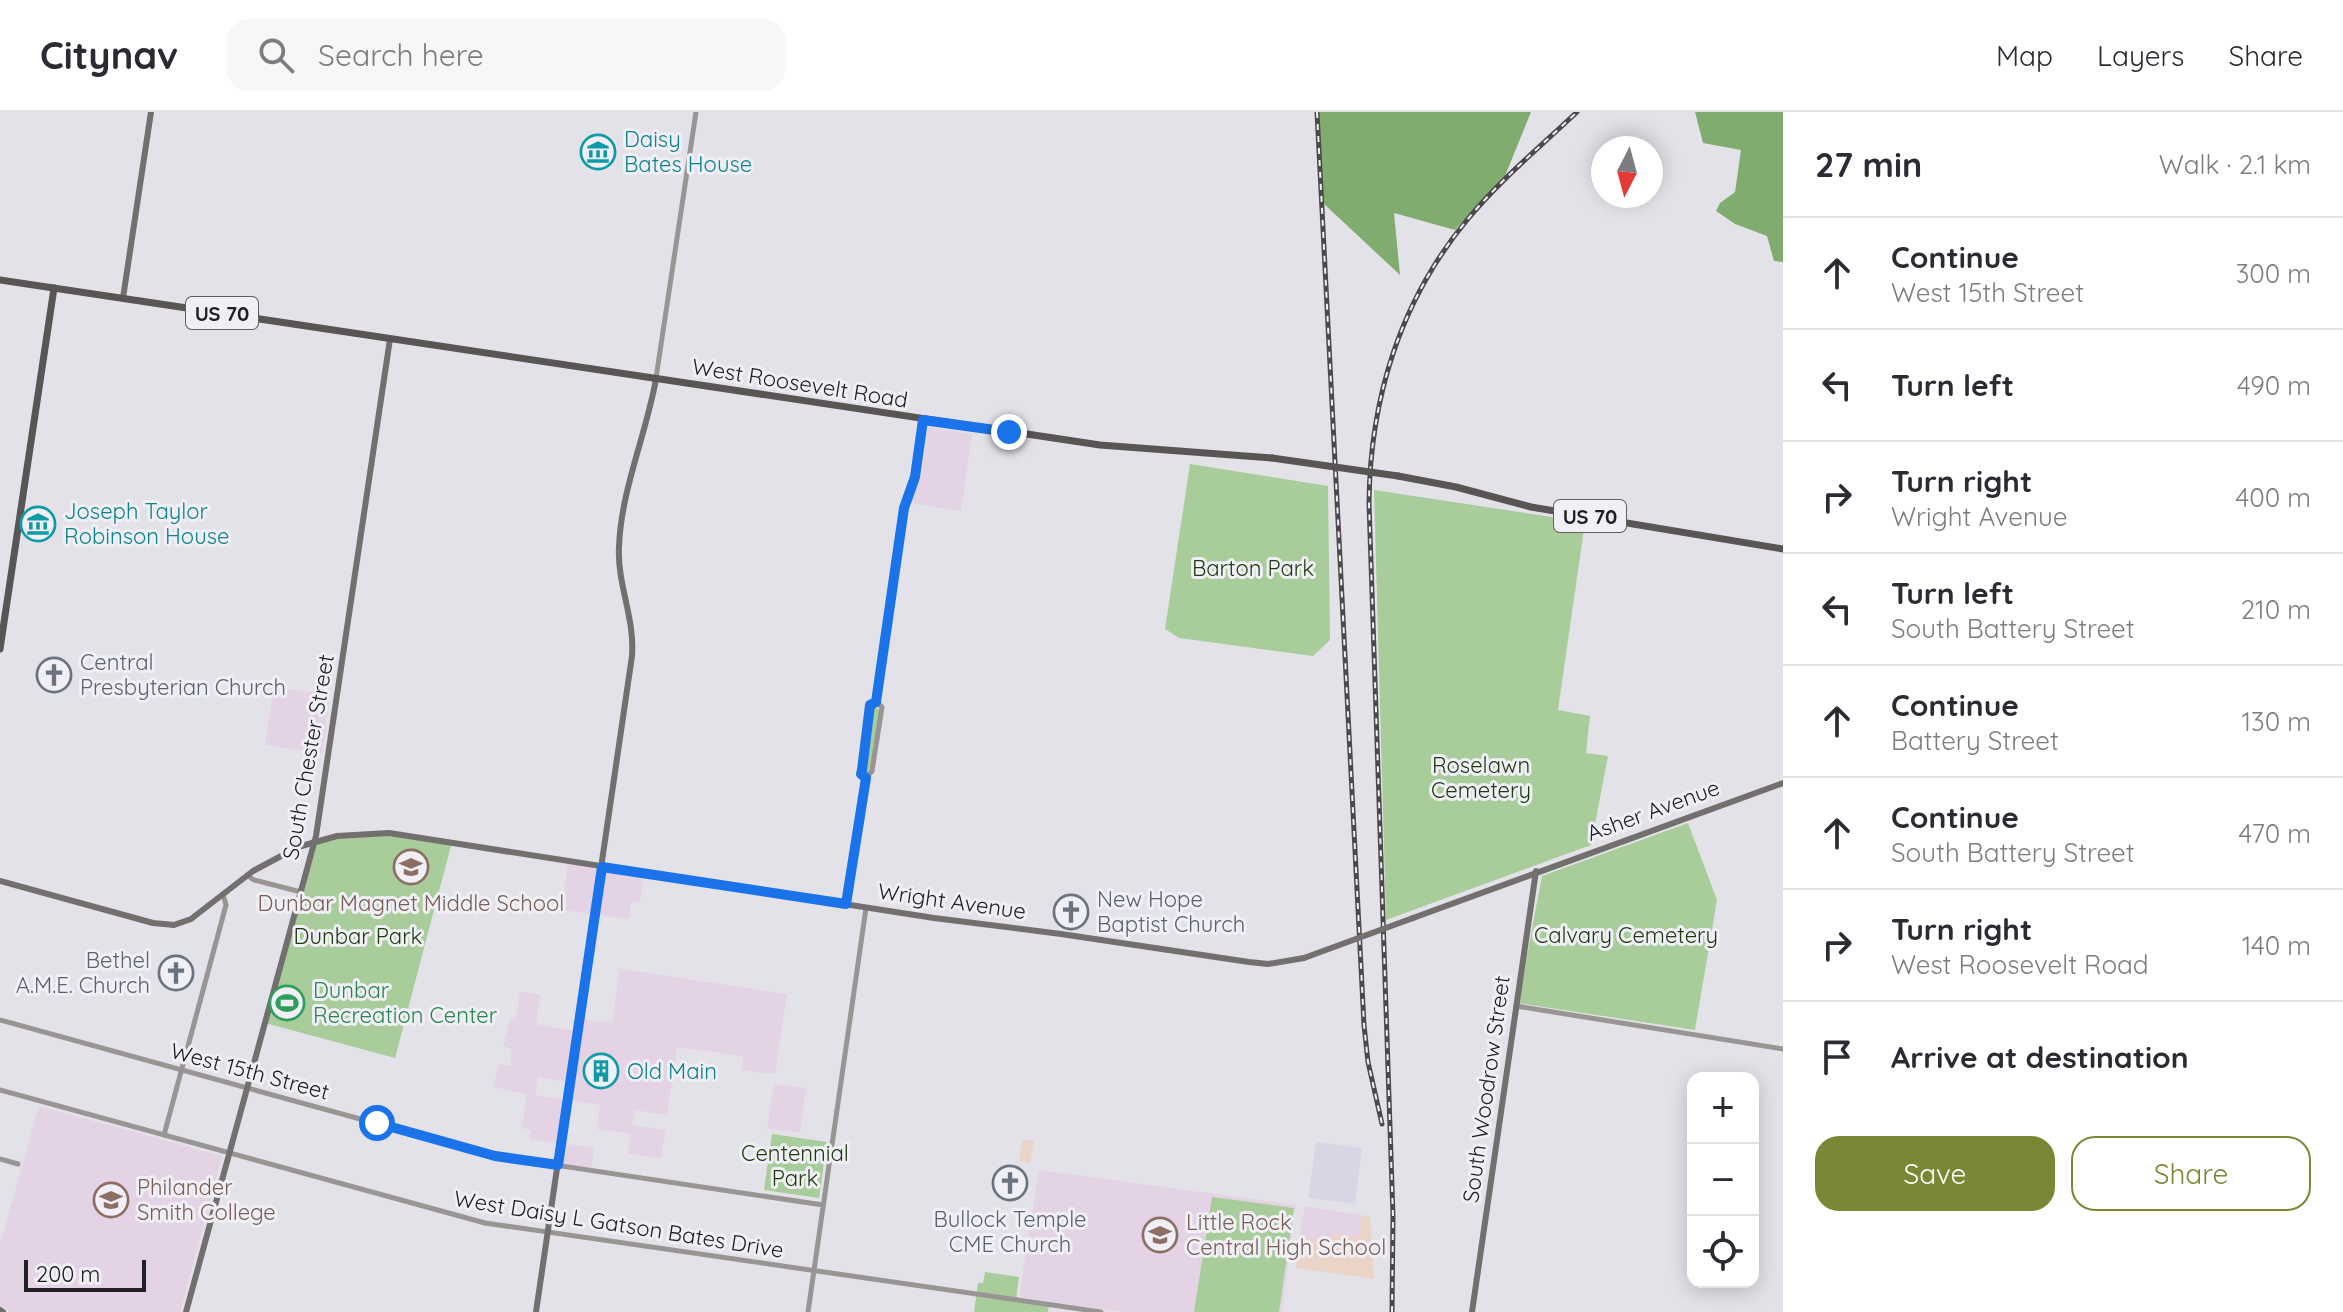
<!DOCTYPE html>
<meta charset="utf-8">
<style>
:root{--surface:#fff;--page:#f7f7f7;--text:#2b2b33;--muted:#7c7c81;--line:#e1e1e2;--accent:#7b8734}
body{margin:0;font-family:Quicksand,sans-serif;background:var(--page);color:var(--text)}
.controls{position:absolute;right:24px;bottom:24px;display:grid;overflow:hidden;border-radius:16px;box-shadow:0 4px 20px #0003}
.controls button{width:72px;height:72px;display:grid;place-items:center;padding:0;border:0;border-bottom:2px solid var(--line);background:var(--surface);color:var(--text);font:40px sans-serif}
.compass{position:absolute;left:1591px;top:24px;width:72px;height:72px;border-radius:50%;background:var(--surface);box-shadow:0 4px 20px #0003;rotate:186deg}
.scale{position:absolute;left:24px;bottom:20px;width:122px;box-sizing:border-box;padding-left:8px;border:4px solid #212123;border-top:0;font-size:22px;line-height:28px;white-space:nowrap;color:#212123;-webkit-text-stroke:6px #f0eff6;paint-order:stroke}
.stop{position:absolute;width:24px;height:24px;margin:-18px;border:6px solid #1a73e8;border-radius:50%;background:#fff}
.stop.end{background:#1a73e8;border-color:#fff;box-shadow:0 2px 8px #0008}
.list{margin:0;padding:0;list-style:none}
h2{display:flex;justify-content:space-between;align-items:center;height:104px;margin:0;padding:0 32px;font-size:34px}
h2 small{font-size:26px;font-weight:400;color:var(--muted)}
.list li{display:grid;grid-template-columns:52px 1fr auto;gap:24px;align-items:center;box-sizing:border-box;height:112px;padding:0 32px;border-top:2px solid var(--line)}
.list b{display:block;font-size:30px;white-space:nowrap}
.list p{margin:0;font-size:26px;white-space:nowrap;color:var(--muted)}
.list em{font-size:26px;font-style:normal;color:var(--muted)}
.actions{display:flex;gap:16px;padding:24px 32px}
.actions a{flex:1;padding:18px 0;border:2px solid var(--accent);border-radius:24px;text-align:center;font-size:28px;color:var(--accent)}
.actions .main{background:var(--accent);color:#fff}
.icon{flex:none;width:44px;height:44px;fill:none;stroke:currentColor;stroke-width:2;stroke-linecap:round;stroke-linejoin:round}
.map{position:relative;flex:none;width:1783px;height:1200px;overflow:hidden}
header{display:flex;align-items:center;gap:48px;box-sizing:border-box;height:112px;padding:0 40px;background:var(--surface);border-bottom:2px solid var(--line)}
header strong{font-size:38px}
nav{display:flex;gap:44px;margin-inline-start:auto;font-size:28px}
.search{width:560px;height:72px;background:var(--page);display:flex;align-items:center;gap:20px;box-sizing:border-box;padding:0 28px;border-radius:24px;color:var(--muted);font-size:30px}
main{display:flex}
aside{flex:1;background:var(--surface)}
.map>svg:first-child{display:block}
</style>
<header>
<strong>Citynav</strong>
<div class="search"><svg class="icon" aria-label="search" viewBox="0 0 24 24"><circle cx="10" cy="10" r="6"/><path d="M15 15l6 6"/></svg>Search here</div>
<nav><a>Map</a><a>Layers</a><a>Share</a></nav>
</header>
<main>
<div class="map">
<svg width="1783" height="1200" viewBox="0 0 1783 1200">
<rect width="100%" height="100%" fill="#e3e2e8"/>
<g fill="#ead4c8">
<path d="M1022,1028l12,1 -4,22 -11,-2z"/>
<path d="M1362,1103l8,2 4,62 -78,-11 3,-32 31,4 1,-7 28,4z"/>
</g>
<path fill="#d8d6e4" d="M1316,1030l46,6 -7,56 -47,-6z"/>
<g fill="#e4d3e4" fill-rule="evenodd">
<path d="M928,315l44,7 -11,77 -51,-8 12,-29z"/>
<path d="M274,575l56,8 -8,59 -57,-9z"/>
<path d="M568,750l76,12 -4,28 -9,-1 -2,18 -67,-9z"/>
<path d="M620,857l167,25 -12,80 -33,-4 1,-14 -66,-9 -10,68 -32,-5 -3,15 33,5 -4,28 -33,-4 2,-20 -33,-5 3,-24 -32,-5 -7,43 33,5 -3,22 -33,-5 3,-21 -31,-5 1,-9 -9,-2 5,-34 -34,-7 6,-23 11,2 2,-17 -9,-3 7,-27 6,1 4,-28 20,2 -4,30 41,7 3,-12 32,4zM538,965l32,5 -3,18 -32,-5z"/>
<path d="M774,972l32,4 -6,45 -33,-5z"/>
<path d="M39,994l183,50 -42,156h-169l-11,-6v-61z"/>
<path d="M1039,1058l256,35 -13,107h-156l-75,-10 -2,3 -1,-4 -27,-4 -1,-7z"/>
<path d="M1305,1094l57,9 -3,22 -27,-3 -2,6 -31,-4z"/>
</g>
<g fill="#a9cd9a">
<path d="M1190,352l138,22 2,154 -17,16 -134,-18 -14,-9z"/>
<path d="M1374,378l211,32 -27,188 32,6 -4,37 22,3 -17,89 -205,75z"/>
<path d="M874,594l6,4 -10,63 -3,3 -4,-4z"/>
<path d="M1688,711l29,77 -22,130 -177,-27 24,-127z"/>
<path d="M386,721l66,9 -57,216 -130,-35 50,-182z"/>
<path d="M772,1022l55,8 -8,56 -55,-8z"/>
<path d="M1212,1085l82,11 -15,104h-85z"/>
<path d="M985,1160l34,5 -3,23 33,5 -1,7h-74l4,-29h5z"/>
</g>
<g fill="#81ac6f">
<path d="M1317,0h214l-26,64 -50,54 -61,-17 6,62 -77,-72z"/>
<path d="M1695,0h88v150l-9,-1 -7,-25 -32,-12 -19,-13 4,-8 15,-11 6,-42 -38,-7z"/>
</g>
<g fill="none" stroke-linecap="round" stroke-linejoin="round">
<g stroke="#989594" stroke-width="5">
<path d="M656,266l40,-266"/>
<path d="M866,666l-5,-4 9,-69 6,-3"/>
<path d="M247,763l7,5 47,12"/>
<path d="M846,792l20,-126 6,-7 10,-64 -6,-5 28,-194 3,-12 8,-19 8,-57"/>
<path d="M1516,894l267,43"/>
<path d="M0,908l495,136 328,49"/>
<path d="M0,978l485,133 616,89"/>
<path d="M164,1023l62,-230 -3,-11"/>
<path d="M0,1047l18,5"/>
<path d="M808,1200l58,-404"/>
</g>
<g stroke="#746f6f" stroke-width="6">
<path d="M123,186l28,-186"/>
<path d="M0,769l153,42 21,2 17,-6 62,-48 45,-24 39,-11 52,-3 545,85 127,16 188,28 19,2 36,-6"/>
<path d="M1413,806l370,-135"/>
<path d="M0,1198l3,2"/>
<path d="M186,1200l130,-476 74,-497"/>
<path d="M536,1200l96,-656c3,-38 -15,-72 -13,-109 2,-57 27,-112 37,-168"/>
<path d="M1472,1200l64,-441"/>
</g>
<g stroke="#5a5555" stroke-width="7">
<path d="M0,168l1100,165 172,13"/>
<path d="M1398,364l58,11 75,20 252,42"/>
<path d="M0,537l54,-361"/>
</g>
<g stroke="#4a494c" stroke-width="5">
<g id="rail">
<path d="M1317,0l47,913 4,37 14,62"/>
<path d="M1392,1200l1,-96 -24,-713c1,-104 31,-202 98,-283 33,-40 73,-73 110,-108"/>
</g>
</g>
<use href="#rail" stroke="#f0eff6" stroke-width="2" stroke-dasharray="6" stroke-linecap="butt"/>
<path stroke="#746f6f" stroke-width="6" d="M1304,846l109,-40"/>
<path stroke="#5a5555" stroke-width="7" d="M1272,346l126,18"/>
</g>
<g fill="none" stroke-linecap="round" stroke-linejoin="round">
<path stroke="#1a73e8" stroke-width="10" d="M377,1011l118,33 63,9 44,-298 244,37 20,-126 -5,-4 1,-4 8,-65 6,-3 28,-194 11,-31 8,-57 86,12"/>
</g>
<defs>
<g id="museum-ring" transform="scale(1.8)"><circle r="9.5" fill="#f0eff6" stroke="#0f9aa8" stroke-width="1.5"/><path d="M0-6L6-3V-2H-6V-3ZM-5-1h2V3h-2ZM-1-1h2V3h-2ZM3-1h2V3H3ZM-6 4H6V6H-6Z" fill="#0f9aa8"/></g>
<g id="church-ring" transform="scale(1.8)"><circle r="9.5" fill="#f0eff6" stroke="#6b7280" stroke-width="1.5"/><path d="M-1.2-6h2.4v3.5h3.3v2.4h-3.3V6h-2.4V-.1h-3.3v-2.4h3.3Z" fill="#6b7280"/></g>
<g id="school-ring" transform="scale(1.8)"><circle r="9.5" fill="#f0eff6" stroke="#8d6e63" stroke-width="1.5"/><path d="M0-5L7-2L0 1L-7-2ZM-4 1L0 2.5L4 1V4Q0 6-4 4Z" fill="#8d6e63"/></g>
<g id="stadium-ring" transform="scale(1.8)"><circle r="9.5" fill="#f0eff6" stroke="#2e9e5b" stroke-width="1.5"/><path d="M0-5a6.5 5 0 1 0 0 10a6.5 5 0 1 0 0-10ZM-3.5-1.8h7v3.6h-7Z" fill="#2e9e5b"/></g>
<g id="building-ring" transform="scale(1.8)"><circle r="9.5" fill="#f0eff6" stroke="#0f9aa8" stroke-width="1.5"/><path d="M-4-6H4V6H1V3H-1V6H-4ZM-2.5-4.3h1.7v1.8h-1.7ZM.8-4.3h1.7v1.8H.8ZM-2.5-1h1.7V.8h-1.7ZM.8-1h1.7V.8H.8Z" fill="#0f9aa8"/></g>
<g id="university-ring" transform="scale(1.8)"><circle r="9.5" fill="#f0eff6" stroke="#8d6e63" stroke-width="1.5"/><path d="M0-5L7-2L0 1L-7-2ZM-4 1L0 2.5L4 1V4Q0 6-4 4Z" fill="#8d6e63"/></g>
</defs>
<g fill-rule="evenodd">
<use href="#museum-ring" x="598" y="40"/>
<use href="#museum-ring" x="38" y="412"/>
<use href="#church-ring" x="54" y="563"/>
<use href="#school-ring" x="411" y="755"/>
<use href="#church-ring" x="1071" y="800"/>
<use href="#church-ring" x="176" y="861"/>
<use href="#stadium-ring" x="287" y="891"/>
<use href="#building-ring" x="601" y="959"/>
<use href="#church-ring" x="1010" y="1071"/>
<use href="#university-ring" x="111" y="1088"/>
<use href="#school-ring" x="1160" y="1123"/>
</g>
<g text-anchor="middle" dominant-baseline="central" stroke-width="6" stroke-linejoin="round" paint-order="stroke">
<g fill="#f0eff6" stroke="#5f5f62" stroke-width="2">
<rect x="186" y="185" width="72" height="32" rx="6"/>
<rect x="1554" y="388" width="72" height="32" rx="6"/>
</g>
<g font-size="20" font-weight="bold" fill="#212123">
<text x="222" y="201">US 70</text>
<text x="1590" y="404">US 70</text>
</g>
<g font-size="22" fill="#0d838f" stroke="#f0eff6" text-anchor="start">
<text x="624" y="27">Daisy<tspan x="624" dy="25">Bates House</tspan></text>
<text x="64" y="399">Joseph Taylor<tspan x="64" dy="25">Robinson House</tspan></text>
<text x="627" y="959">Old Main</text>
</g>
<g font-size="22" fill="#212123" stroke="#f0eff6">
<text transform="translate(800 271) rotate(9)">West Roosevelt Road</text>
<text transform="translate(308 645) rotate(-80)">South Chester Street</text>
<text transform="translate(1653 698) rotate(-20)">Asher Avenue</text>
<text transform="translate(952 789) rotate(8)">Wright Avenue</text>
<text transform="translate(250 959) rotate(15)">West 15th Street</text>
<text transform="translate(1486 977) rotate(-82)">South Woodrow Street</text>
<text transform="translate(619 1112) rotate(9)">West Daisy L Gatson Bates Drive</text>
</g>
<g font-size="22" fill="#1d390e" stroke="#f0eff6">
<text x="1253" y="456">Barton Park</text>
<text x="1481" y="653">Roselawn<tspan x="1481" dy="25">Cemetery</tspan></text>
<text x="1626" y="823">Calvary Cemetery</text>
<text x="358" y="824">Dunbar Park</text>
<text x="795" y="1041">Centennial<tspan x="795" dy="25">Park</tspan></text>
</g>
<g font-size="22" fill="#5b616d" stroke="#f0eff6" text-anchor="start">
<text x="80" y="550">Central<tspan x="80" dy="25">Presbyterian Church</tspan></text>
<text x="1097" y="787">New Hope<tspan x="1097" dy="25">Baptist Church</tspan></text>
<text x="150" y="848" text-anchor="end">Bethel<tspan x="150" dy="25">A.M.E. Church</tspan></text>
<text x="1010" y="1107" text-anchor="middle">Bullock Temple<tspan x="1010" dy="25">CME Church</tspan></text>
</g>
<g font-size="22" fill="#785e54" stroke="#f0eff6" text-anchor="start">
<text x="411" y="791" text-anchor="middle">Dunbar Magnet Middle School</text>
<text x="137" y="1075">Philander<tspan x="137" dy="25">Smith College</tspan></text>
<text x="1186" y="1110">Little Rock<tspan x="1186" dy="25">Central High School</tspan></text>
</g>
<g font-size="22" fill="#27864d" stroke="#f0eff6" text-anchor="start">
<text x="313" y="878">Dunbar<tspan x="313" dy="25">Recreation Center</tspan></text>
</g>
</g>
</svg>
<div class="controls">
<button>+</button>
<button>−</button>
<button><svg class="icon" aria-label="locate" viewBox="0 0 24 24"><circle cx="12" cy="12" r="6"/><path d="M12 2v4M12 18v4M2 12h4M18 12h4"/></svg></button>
</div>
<svg class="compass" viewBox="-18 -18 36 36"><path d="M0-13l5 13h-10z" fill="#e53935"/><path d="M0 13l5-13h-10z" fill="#7c7c81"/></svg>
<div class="scale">200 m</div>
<div class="stop" style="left:377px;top:1011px"></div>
<div class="stop end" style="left:1009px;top:320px"></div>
</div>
<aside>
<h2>27 min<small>Walk · 2.1 km</small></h2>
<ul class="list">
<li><svg class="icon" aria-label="ahead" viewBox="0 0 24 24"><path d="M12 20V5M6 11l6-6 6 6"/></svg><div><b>Continue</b><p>West 15th Street</p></div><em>300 m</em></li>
<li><svg class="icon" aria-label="left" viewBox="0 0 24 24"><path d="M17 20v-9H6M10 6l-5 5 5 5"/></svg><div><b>Turn left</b></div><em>490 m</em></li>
<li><svg class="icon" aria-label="right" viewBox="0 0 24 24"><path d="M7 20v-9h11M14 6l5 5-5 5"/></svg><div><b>Turn right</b><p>Wright Avenue</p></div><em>400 m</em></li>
<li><svg class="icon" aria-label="left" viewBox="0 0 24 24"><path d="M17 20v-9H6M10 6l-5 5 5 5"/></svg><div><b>Turn left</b><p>South Battery Street</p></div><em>210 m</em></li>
<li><svg class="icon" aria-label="ahead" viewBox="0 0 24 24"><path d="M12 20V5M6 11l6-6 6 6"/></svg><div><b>Continue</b><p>Battery Street</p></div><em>130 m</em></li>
<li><svg class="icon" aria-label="ahead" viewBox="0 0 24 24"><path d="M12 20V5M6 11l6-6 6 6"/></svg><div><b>Continue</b><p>South Battery Street</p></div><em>470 m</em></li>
<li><svg class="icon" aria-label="right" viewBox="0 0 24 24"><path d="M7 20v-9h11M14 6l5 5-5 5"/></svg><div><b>Turn right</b><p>West Roosevelt Road</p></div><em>140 m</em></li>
<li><svg class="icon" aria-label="arrive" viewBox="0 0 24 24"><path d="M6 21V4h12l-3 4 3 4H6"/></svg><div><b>Arrive at destination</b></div></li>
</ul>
<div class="actions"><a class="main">Save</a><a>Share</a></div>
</aside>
</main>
